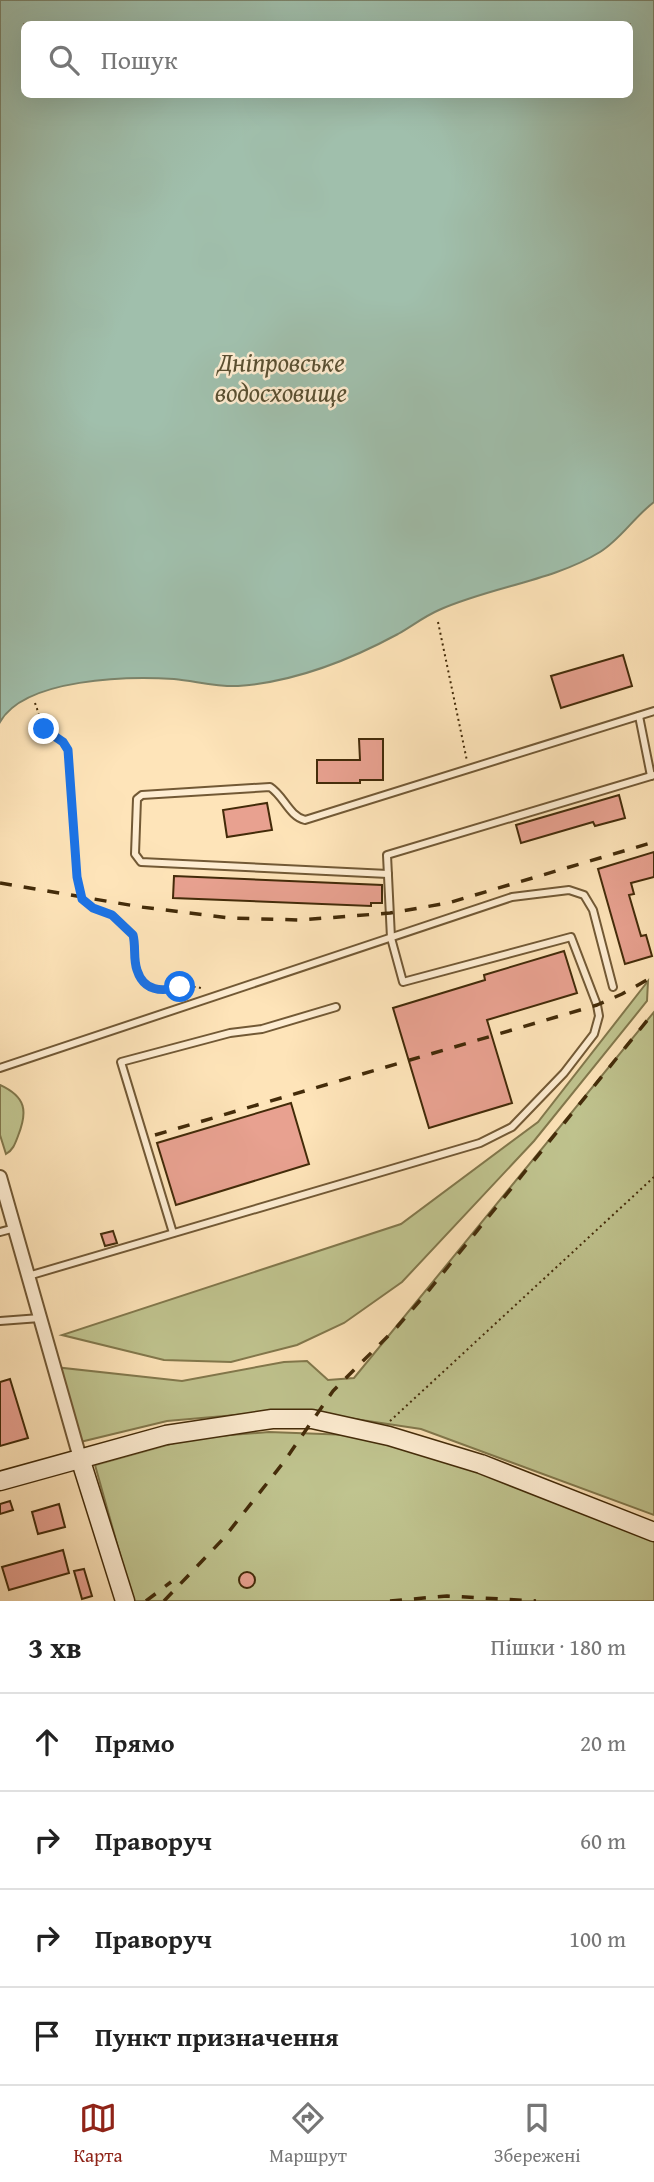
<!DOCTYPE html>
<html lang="uk">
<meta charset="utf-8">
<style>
:root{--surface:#fff;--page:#f2f2f2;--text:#222;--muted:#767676;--line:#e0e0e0;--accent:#8f2418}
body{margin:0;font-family:"Gentium Book Plus",serif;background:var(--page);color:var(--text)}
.stop{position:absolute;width:21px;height:21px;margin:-16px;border:5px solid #1a73e8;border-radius:50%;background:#fff}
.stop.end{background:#1a73e8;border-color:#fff;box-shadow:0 2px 7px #0008}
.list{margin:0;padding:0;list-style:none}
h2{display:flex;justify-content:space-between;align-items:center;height:91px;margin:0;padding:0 28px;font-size:30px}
h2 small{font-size:23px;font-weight:400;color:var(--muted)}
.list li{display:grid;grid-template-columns:46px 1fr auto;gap:21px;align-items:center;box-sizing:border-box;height:98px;padding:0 28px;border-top:2px solid var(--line)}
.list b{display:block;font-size:26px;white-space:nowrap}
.list em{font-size:23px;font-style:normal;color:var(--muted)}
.icon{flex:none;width:38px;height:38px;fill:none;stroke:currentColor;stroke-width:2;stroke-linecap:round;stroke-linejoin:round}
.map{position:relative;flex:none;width:654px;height:1601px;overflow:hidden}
.search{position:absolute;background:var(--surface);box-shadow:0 7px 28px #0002;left:21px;right:21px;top:21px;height:77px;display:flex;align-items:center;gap:18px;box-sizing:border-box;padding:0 24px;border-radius:10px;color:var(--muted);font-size:26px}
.sheet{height:483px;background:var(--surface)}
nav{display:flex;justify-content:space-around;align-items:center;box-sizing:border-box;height:98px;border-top:2px solid var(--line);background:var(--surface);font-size:19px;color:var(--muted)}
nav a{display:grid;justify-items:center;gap:4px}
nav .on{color:var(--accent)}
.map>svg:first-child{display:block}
</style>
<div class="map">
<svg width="654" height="1601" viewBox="0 0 654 1601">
<rect width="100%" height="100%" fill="#fee4b9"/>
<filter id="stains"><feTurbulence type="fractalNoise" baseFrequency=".00286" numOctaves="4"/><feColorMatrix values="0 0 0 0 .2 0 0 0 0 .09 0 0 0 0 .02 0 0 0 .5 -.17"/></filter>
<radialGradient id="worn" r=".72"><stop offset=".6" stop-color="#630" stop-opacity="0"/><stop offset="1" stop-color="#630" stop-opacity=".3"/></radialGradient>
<g fill="#c0c48f" stroke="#82784c" stroke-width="2">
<path d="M648,981l-1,20 -113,140 -132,141 -58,41 -47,22 -66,17 -67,-2 -102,-25 339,-111 137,-102z"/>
<path d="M654,1012v503l-233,-86 -93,-14 -57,-3 -104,9 -91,22 -22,-76 128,14 102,-19 23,-1 21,19 26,-2z"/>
<path d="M0,1085c26,12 28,26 18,51 -3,8 -5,14 -12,18l-6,-19z"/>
<path d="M269,1432l108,4 113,38 164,66v61h-521l-38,-136 97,-27z"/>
</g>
<path fill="#a0bfac" stroke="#7b846b" stroke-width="2" fill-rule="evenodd" d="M0,0h654v502c-20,15 -33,37 -54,50 -47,29 -110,35 -161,58 -14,6 -27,16 -41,24 -50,27 -103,48 -160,52 -21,1 -43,-5 -64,-7 -45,-3 -149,-1 -174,43zM24,24h606v70h-606z"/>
<g fill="#e8a190" stroke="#432b09" stroke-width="2">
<path d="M623,655l9,31 -71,22 -10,-32z"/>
<path d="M359,739h24v41h-23v3h-43v-23h43z"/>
<path d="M619,795l6,23 -30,8 -2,-4 -72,21 -5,-18z"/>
<path d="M267,803l5,27 -45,7 -4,-27z"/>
<path d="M654,852v25l-23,6 3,11 -5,1 12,41 5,-1 6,21 -27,8 -27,-95z"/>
<path d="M174,876l208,9v18h-11v3l-198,-8z"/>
<path d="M564,951l13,42 -90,27 25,83 -83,25 -36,-120 92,-28 -1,-5z"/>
<path d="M291,1103l18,61 -133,41 -19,-62z"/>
<path d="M113,1231l4,12 -12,3 -4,-12z"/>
<path d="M10,1379l18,59 -28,8v-64z"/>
<path d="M10,1501l3,9 -13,4v-10z"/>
<path d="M59,1504l6,23 -27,7 -6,-22z"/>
<path d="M63,1550l6,23 -60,17 -7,-23z"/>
<path d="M84,1569l8,27 -10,3 -8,-28z"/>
<circle cx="247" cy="1580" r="8"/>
</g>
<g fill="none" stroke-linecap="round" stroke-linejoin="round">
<g stroke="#725935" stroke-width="10">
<g id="lane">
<path d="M639,716l12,60"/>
<path d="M388,874l-247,-12 -6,-8 2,-55 5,-4 128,-8c14,9 19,29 35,33l349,-109"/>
<path d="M0,1068l512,-171 57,-7 15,5 9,15 20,77"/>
<path d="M0,1232l15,-4"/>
<path d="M173,1233l-52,-171 109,-29 32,-4 74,-22"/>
<path d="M28,1276l452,-133 32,-16 52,-54 30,-39 5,-18 -2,-11 -26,-68 -168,45 -12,-44 -4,-83 267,-80"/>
<path d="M0,1321l40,-3"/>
</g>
</g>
<g stroke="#725935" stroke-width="16">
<path id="street" d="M0,1177l80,281"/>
</g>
<g stroke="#432b09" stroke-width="21">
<g id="secondary">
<path d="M80,1458l45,143"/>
<path d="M0,1481l166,-46 106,-16h40l77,17 92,28 173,68"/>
</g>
</g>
<g stroke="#432b09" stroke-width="2" stroke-dasharray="2 3.5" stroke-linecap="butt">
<path d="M438,622l29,139"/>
<path d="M35,703l9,26 19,13 4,8 10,127 6,22 10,9 19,7 21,20c3,11 0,22 3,33 10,38 45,11 67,21"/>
<path d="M390,1421l264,-244"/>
</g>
<use href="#lane" stroke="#feedd2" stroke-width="6"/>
<use href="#street" stroke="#feedd2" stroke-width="12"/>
<use href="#secondary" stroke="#feedd2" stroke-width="18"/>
<g stroke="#432b09" stroke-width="3.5" stroke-dasharray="12 12" stroke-linecap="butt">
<path d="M0,883l141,24 89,11 70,2 90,-7 58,-10 206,-61"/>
<path d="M155,1135l442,-130 25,-11 32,-18"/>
<path d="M146,1601l25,-19"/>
<path d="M164,1601l59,-62 60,-76 50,-72 64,-64 33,-38 224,-277"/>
<path d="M390,1601l57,-5 89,5"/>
</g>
</g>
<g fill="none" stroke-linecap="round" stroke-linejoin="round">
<path stroke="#1a73e8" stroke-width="9" d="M44,729l19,13 5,8 9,127 5,22 11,9 19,7 21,20c3,11 0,24 4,35 7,22 25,22 43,17"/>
</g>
<g text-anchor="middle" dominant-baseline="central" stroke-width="5" stroke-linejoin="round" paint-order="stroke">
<g font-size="26" font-style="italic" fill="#5a5032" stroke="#feedd2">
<text x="281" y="361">Дніпровське<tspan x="281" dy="30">водосховище</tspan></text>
</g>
</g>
<rect width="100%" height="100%" filter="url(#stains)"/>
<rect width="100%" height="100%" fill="url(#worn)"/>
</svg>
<div class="stop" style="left:180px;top:987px"></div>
<div class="stop end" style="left:44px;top:729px"></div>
<div class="search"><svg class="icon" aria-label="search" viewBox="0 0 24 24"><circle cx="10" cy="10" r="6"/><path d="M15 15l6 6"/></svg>Пошук</div>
</div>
<section class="sheet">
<h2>3 хв<small>Пішки · 180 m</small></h2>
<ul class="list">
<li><svg class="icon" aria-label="ahead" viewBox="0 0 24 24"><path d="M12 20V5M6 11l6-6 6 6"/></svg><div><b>Прямо</b></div><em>20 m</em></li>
<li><svg class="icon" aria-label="right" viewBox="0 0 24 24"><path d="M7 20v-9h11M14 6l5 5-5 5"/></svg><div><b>Праворуч</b></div><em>60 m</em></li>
<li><svg class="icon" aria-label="right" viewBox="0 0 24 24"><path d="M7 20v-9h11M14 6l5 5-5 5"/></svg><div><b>Праворуч</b></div><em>100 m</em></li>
<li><svg class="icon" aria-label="arrive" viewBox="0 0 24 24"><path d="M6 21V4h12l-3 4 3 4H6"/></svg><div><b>Пункт призначення</b></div></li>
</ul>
</section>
<nav>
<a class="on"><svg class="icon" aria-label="map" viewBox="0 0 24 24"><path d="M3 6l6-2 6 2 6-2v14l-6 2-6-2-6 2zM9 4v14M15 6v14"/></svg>Карта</a>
<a><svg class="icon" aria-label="directions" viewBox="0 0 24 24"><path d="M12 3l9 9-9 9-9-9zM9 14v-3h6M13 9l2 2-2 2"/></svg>Маршрут</a>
<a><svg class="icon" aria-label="saved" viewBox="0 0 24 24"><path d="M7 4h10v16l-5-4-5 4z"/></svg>Збережені</a>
</nav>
